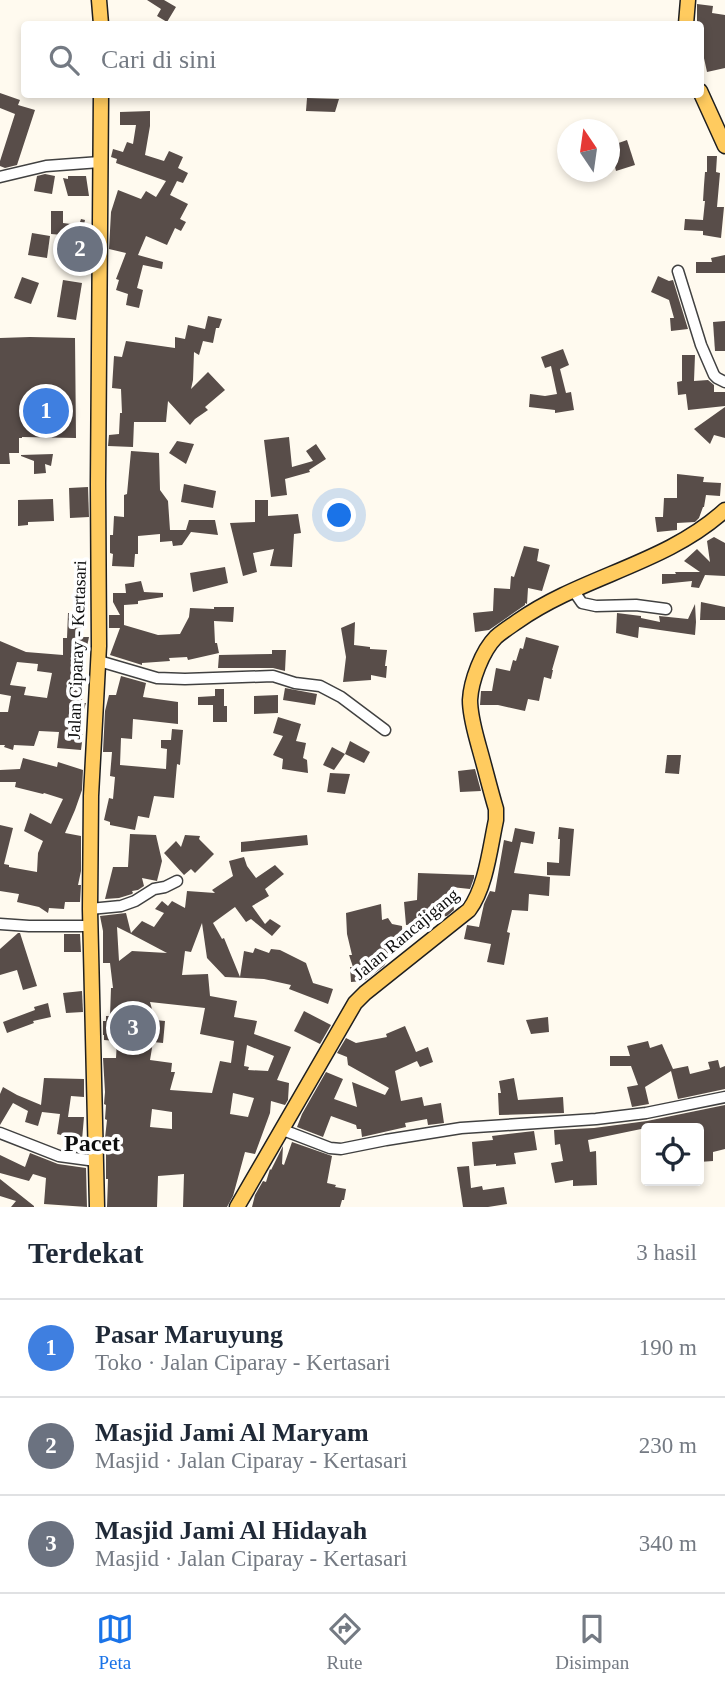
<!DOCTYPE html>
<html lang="id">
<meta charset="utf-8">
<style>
:root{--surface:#fff;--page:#f6f6f7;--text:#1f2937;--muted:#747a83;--line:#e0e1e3;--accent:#1a73e8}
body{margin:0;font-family:Georgia,serif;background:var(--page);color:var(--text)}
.controls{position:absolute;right:21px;bottom:21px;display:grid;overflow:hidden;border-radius:7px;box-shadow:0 4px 10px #0003}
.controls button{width:63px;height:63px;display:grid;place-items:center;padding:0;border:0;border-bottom:2px solid var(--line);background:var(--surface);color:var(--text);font:35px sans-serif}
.compass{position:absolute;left:557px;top:119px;width:63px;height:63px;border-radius:50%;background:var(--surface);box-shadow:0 4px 10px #0003;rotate:347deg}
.you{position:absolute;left:340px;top:516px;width:24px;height:24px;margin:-18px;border:5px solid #fff;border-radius:50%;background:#1a73e8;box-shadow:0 0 0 10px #1a73e833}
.badge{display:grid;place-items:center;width:46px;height:46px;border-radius:50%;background:var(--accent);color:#fff;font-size:23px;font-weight:700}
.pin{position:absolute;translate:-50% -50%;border:4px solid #fff;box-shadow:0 2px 7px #0006}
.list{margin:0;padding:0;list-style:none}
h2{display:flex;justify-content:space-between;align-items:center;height:91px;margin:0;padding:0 28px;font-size:30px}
h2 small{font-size:23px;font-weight:400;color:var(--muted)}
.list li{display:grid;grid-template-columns:46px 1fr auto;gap:21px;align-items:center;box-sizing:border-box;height:98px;padding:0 28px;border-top:2px solid var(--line)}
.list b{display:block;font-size:26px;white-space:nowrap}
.list p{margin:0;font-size:23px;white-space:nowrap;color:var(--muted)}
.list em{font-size:23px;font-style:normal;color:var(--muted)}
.icon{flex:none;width:38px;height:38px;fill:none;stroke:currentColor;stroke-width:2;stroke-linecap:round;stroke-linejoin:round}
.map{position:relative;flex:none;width:725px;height:1207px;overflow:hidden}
.search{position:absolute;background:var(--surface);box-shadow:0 4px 10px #0003;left:21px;right:21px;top:21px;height:77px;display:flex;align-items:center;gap:18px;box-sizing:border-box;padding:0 24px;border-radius:7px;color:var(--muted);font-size:26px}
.sheet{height:385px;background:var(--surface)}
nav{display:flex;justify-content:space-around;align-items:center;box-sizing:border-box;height:98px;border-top:2px solid var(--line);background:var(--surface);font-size:19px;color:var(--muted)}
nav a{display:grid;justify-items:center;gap:4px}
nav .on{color:var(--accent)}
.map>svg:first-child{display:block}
</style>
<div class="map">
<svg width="725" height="1207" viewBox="0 0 725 1207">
<rect width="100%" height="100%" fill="#fffaef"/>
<g fill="#584d49" fill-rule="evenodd">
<path d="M147,0h17l12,7 -9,15 -10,-6 4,-7z"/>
<path d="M697,4l16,2 -1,7 13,2v53l-18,4 -5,-23h-1v-25h-4z"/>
<path d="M0,93l20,7 -2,5 17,5 -18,55 -12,3 -5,-2v-5l15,-47 -15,-6z"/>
<path d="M307,98l32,1 -4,13 -29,-1z"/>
<path d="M150,111v15l-5,29 19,6 5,-10 14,6 -5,11 10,5 -5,10 -6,-2 -7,14 18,9 -8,15 6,3 -5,9 -6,-3 -8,17 -21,-9 -8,19 25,7 -1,7 -19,-4 -6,23 6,2 -4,18 -13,-3 2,-11 -12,-4 3,-10 -3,-1 10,-26 -17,-4 2,-37 7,-22 23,9 5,-8 10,6 10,-16 -50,-18 1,-4 -6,-2 2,-8 10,3 4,-10 6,2 3,-19h-16v-13z"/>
<path d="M627,140l8,25 -19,6 -6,-25z"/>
<path d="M707,156h10l-1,16 4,1 -3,34h7l-3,31 -18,-3v-4l-19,-1 1,-11 18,1 2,-19h-2l1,-16 1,-13h2z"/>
<path d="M45,174l10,2 -3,18 -18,-3 3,-15z"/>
<path d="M68,176h18l3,20h-21l-5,-18 5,1z"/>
<path d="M51,211h12v12l16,2 2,-6 4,1 -4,19 9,3v23l-24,-8 8,-21 -23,-2z"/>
<path d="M32,233l18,3 -3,22 -19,-3z"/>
<path d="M725,255v18h-29v-11h16l-1,-4z"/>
<path d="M658,276l11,5 4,-1 15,49 -17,2 -1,-13h4l-5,-18 -18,-8z"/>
<path d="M22,277l17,6 -8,21 -17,-6z"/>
<path d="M63,280l19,3 -6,37 -19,-3z"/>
<path d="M208,316l14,3 -3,9h-3l-3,15 -10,-2 -4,14 -5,-3 -1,28 -2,9 17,-17 17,18 -20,17 3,3 -13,9 -5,6 -22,-24 -2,21h-32l-1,25 -25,-1 1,-11 10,-1 1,-21h2l-1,-24 -9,-1 2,-32 8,1 4,-16 49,7v-11l10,2 3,-14 17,4z"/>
<path d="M725,321v30h-10l-2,-29z"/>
<path d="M30,337l45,1 1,100 -54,-1v1h-3v15h-10l1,11h-10v-126z"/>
<path d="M563,349l6,16 -9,4 6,24 5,-1 3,18 -19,3v-3l-26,-3 1,-13 15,2 12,-2 -6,-28 -6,2 -4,-11z"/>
<path d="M682,355h13l-1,26 14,-1 6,5v7h11v14l-37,4 -2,-16 -8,1 -1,-13 5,-1z"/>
<path d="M725,407v31l-11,-3 -4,9 -16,-15z"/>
<path d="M289,437l3,30 21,-6 -7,-10 10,-7 10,15 -17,11 1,2 -25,7 2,16 -16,2 -7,-57z"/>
<path d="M177,441l17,3 -8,20 -17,-11z"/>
<path d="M131,451l28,2 1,37 8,11 2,29h16l3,-10h26l3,15 -27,-3 -9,13 -9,1 -1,-5 -12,1v-8l-22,2v18h-3l-1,13 -22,-1 1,-12 -3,-1v-18h3l1,-19 10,1v-22l3,-1z"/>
<path d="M53,454l-2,12 -6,-2 1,9 -12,1v-13l-13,-5v-1z"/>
<path d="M677,474l27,3 -1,5 18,1 -1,13 -14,-1 -2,12h-1l-4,11 -4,4 -18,1v7l-20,2 -2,-15h8l1,-19h13z"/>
<path d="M184,484l32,7 -3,17 -32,-6z"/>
<path d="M88,487l1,30 -19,1 -1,-30z"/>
<path d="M53,499l1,22 -26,1v3l-10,1v-26z"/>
<path d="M255,500h13v16l30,-2 3,19 -7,1 -2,33 -22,-1 4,-17 -21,4 4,19 -14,4 -13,-53 25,-1z"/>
<path d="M714,537l11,6v33l-20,-1 -6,13 -8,-1 1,-6 -30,3v-10h14l-1,-2h25l-16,-11 13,-12 13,13 -3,-21z"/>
<path d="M524,546l15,3 -2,12 13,4 -8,26 -14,-3 -1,16 -2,-1v2l-36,25 -14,2 -2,-19 20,-2 1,-23 16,1 1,-13 3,1z"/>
<path d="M225,567l3,16 -35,9 -3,-19z"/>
<path d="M75,570h11v38h-2l-3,29h8l-4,19h-2l-1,47h4l-10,31h7l-2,16 -24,-2 2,-16 -20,-1 -5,15 -20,-1 -1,5 -9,-3 1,-2h-5v-33h8l3,-16 -11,-2v-53l26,11 37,3v-17h4l1,-25h7zM17,662l21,2 -1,7 15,2 -5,25 -23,-3 2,-8 -16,-2z"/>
<path d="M141,581l3,11 19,1v4l-25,4v3l-14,1v20l34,10 22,-1 9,-17 1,-9 24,1v-2h20l-1,15 -19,-1 1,22h2l2,10 -31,7 -1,-3 -18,1 1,3 -28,2v2l-32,-10 10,-27h-11v-13h11l-7,-13v-9h13l-1,-9z"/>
<path d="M701,602l24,5v13h-25z"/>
<path d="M695,604l1,18 -1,13 -56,-8 -1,11 -22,-5 1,-20 24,3v2l19,4 -1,-6 29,3z"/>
<path d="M355,622l-1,23 16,2v2l17,1 -2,16h2l-1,12 -15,-3v5l-28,2 3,-25 -5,-29z"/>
<path d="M526,637l33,9 -7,24h1l-2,9 -7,-2 -5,24 -11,-2 -3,12 -27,-6h-18l1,-14h11l4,-23 14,3 3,-11 3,1 4,-13 3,1z"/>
<path d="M272,650h14l-1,21 -12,-3h-55l1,-13 53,-1z"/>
<path d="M121,676l25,7 -3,14 35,5v22l-45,-5 -1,20 -11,-1 -1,27 46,4 1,-20 -6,-1v-8h10l1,-11 11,1 -3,35 -3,-1 -3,34 -20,-2 -5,22 -11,-2 -3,14 -25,-5v-3l-6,-2 5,-22 4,1 2,-22 -5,-1 2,-24h-9l2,-41 4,-16h7z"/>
<path d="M285,688l32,6 -2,11 -32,-5z"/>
<path d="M215,689h9v17h3v16h-14v-17h-15v-8l17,-1z"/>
<path d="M278,695v18l-24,1v-18z"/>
<path d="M278,717l23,7 -5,17 10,2 -3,15 4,2 1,13 -26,-4 1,-10 -10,-4 10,-19 -10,-3z"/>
<path d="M350,741l20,11 -6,11 -19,-9z"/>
<path d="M332,747l13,7 -11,16 -11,-5z"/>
<path d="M667,755h14l-2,19 -14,-1z"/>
<path d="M23,758l34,9 1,-5 25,8 -1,20 -7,20 -10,23 16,3v35l-3,14h3l-1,17h-15l-1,7 -15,-1 -1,5 -9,-6 -22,-5 2,-8 -19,-3v-66l13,3 -9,36 5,1v2l28,5 1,-19 5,-12 -19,-10 6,-18 21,11 12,-25 -19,-6 -1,1 -28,-7 1,-5h-16v-12l20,-1z"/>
<path d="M475,769l6,22 -21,1 -2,-21z"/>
<path d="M330,773l20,1 -5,20 -18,-2z"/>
<path d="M559,827l15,2 -4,47 -23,-1v-13l12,1 1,-24h-2z"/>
<path d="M515,828l20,4 -2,12 -12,-2 -7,31 36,4 -1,19 -20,-2 -1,17 -16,-1 -5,22 3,1 -6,32 -17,-3 4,-18 -27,-5 3,-14 12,2 5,-23 6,-13 5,1 9,-52 8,2z"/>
<path d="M130,834l26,1 6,26 -5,20 -15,-3 2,8 -6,4 -6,1 1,2 -1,1 -13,4 -14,1 8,-32h15z"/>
<path d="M185,835l15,1 -1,3 15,15 -19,19 -4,-4 -7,6 -20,-22 12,-12 5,6z"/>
<path d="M307,835l1,10 -67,7v-10z"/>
<path d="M244,857l3,9 9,12 19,-13 9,9 -19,15 4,7 -17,10 13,18 5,-5 11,7 -9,10 -21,-17 -5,3 -11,-15 -22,16 9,16 2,-1 16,39 4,-26 9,2 2,-5 14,5 2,-4 9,1 26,13 7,20 20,6 -5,15 -39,-15 2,-4 -27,-6 -39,-2 -18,-19 -5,-35 -11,29 -6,-1 -3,24 26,-1 2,22 27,5 -3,16 23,4 -3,13 37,13 -14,33 12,3 -1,17 -3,5 -14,-4 -1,12 -15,41 -10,-2 -12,44 -6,11h-44l1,-33 -26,2 -1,31h-50l1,-28h-2v-37l-1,-4 2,-18 -2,-1 1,-14 -2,-1 1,-12 -2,-34h13l1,-17 -13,-1v-5h-1v-14h3v-5h4l1,-28h2l-3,-25h-7v-32l-3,-15 26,-3 5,20 11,-12 12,6 10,-14 -9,-4 7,-8 6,5 4,-5 13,7 2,-17 28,2 -3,-3 21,-14 -4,-15zM117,927l14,7 36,19 -35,-2 -13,10zM150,1002l55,6 -5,26 34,7 -3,22 -11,-2 -8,32 -42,-3 5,-18h-4l1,-9 -22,-3 3,-18 10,1 2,-22 -10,-1zM247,1045l27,11 -6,15 -20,-1 1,-3 -5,-1zM233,1093l21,5 -6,19 -18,-3zM152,1109l20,3v17l-22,-2z"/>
<path d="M418,873l56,2v3l-4,11 -19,-2 3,23 -7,6 -23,3 1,4 -19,2 -2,-23 13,-2z"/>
<path d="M381,904l1,16 6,-2 4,6 10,2 1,18 -7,1 -12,21 -20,15 -13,1 -1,-15h3l-4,-12h3l-5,-21 -1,-21z"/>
<path d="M18,933h2l17,53 -14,4 -6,-20 -17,5v-26z"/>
<path d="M64,934h16l1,18h-17z"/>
<path d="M82,991l1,21 -17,1 -3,-20z"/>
<path d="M48,1003l3,14 -18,4 1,2 -27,10 -4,-11 32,-12 -1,-3z"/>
<path d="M304,1011l27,14 -11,19 -26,-13z"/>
<path d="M548,1017l1,15 -18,2 -5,-14z"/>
<path d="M405,1026l11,26 12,-5 5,15 -13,5 -3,-6 -22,10 6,30 21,-4 2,9 17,-3 3,20 -16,2 -1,-6 -22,4 1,4 -44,10 -1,-8h-4l-1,-4 -25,-9 -8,21 -26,-10 5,-13 24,-42 17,7 -9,20 23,8 -5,-25 33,13 4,-7 -41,-23 -1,-8 -10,-4 9,-15 10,5 31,-6 -1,-3z"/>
<path d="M648,1041l2,7 12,-4 11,25 15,-3 2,8 20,-5 -2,-7 10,-2 2,8 5,-2v23l-47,10 -7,-28 -26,16 4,17 -17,3 -5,-20 11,-2 -7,-19h-21v-10h20l-3,-10z"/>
<path d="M44,1078l40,1v18l-13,-1 -3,21h16l-2,23 -25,-6 3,-20 -18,-2 -4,14 -13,-4 3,-11 -15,-8 -13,22v-31l3,-7 14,8 24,10z"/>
<path d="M514,1078l4,22 45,-3 1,16 -65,2 -1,-22h3l-2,-12z"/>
<path d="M725,1105v44l-12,3v9l-14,1 3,-28h-3v-6h-53l-58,12 2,12 6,-1 1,34 -24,1v-6l-18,3 -4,-20 12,-2 -3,-17 -5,1 -1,-15 40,-2 53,-7z"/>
<path d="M534,1131l3,19 -23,3 2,11 -20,2v-2l-22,2 -2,-24 21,-2 -1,-4z"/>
<path d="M292,1142l40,14 -5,27 9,2 -1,2 11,2 -2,11h-2l-2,7h-88l3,-12 8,-14 3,1 4,-13 1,1 12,-24 -1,18 2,1z"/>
<path d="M30,1153l28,11 28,4 1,39 -43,-3 2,-26 -13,-4 -4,7 -29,-8v-18l25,12z"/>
<path d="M469,1166l2,22 11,-2 1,4 21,-3 3,17 -19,3h-25l-6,-40z"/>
<path d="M0,1179l34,27v1h-23l5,-6 -16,-5z"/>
</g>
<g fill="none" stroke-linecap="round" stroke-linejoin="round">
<g stroke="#414141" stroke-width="13">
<g id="minor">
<path d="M0,177l46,-11 54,-4"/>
<path d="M678,271l23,74 13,30 3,3 8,4"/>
<path d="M573,590l9,13 14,3 40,-1 30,4"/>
<path d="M99,661l58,17 28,1 88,-3 22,7 25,3 21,11 44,33"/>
<path d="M90,909l31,-3 14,-5 19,-12 11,-2 12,-6"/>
<path d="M0,924l29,2h61"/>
<path d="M283,1130l47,18 11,1 45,-9 75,-12 135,-9 50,-6 79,-16"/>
<path d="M0,1133l59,23 37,5"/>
</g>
</g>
<g stroke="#1f1f1f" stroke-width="17">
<g id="major">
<path d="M99,0l2,24"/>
<path d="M686,24l2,-24"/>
<path d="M700,91l25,55"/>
<path d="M97,1207l-7,-298 1,-113 8,-150 -1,-162 3,-390"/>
<path d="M237,1207l118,-204 10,-10 104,-83c17,-23 21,-62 27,-90v-11c-6,-20 -11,-41 -17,-62 -4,-15 -9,-31 -9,-47 1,-19 12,-49 26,-63 7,-6 15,-11 22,-16 64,-45 148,-57 207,-111"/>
</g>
</g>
<use href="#minor" stroke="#fff" stroke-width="10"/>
<use href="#major" stroke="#ffcb5f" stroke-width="14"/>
</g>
<g text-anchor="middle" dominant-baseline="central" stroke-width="7" stroke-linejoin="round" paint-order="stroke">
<g font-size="18" fill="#0e0e0e" stroke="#fff">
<text transform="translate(77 650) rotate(-88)">Jalan Ciparay - Kertasari</text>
<text transform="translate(406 934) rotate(-40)">Jalan Rancajigang</text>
</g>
<g font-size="24" font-weight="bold" fill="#0e0e0e" stroke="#fff">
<text x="92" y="1143">Pacet</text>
</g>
</g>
</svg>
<div class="controls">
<button><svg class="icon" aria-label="locate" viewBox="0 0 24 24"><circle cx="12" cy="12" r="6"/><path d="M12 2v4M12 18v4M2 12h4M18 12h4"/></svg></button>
</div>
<svg class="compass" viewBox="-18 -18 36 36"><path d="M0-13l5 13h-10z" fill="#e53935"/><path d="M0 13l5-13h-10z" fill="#747a83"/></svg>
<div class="you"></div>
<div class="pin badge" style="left:46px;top:411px;background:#3f7fe0">1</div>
<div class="pin badge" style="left:80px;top:249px;background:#6b7280">2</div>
<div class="pin badge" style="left:133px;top:1028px;background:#6b7280">3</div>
<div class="search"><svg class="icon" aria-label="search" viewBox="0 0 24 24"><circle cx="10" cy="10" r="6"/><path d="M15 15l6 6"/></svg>Cari di sini</div>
</div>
<section class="sheet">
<h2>Terdekat<small>3 hasil</small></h2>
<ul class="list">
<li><span class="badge" style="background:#3f7fe0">1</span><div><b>Pasar Maruyung</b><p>Toko · Jalan Ciparay - Kertasari</p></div><em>190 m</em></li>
<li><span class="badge" style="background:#6b7280">2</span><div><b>Masjid Jami Al Maryam</b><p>Masjid · Jalan Ciparay - Kertasari</p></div><em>230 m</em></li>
<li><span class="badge" style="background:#6b7280">3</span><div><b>Masjid Jami Al Hidayah</b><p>Masjid · Jalan Ciparay - Kertasari</p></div><em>340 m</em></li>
</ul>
</section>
<nav>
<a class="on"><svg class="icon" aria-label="map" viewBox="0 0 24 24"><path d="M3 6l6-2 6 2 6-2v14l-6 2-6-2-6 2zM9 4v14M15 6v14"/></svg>Peta</a>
<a><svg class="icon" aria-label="directions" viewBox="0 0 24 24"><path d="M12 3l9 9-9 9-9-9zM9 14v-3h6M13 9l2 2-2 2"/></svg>Rute</a>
<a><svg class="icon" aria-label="saved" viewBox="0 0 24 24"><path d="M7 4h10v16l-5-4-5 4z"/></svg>Disimpan</a>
</nav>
